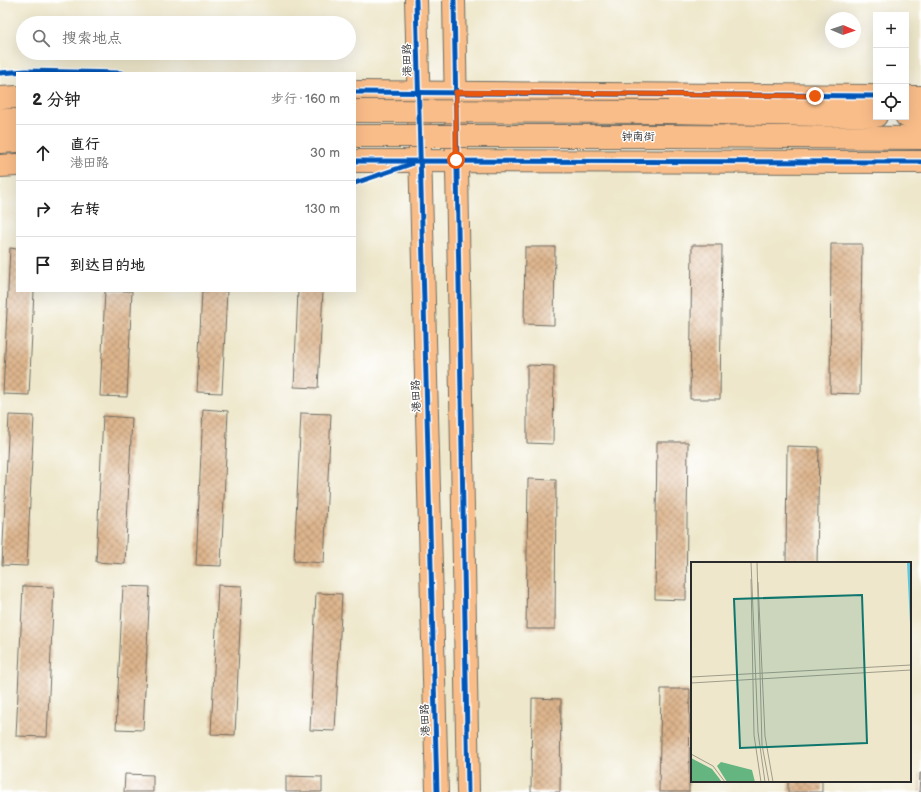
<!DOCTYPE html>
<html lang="zh">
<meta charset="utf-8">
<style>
:root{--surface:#fff;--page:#f2f2f2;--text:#222;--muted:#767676;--line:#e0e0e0}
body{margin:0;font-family:"Balsamiq Sans","LXGW WenKai TC",sans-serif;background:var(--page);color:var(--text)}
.controls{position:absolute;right:12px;top:12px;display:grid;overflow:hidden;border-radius:0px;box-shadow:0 4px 16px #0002}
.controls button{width:36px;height:36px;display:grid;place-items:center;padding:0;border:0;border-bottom:1px solid var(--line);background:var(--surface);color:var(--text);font:20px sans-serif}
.compass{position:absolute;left:825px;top:12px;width:36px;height:36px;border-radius:50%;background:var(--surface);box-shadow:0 4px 16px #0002;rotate:92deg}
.stop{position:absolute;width:12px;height:12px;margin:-9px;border:3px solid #ea580c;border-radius:50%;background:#fff}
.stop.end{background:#ea580c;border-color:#fff;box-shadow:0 1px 4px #0008}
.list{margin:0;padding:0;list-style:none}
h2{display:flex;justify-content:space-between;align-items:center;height:52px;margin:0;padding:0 16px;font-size:17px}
h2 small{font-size:13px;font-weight:400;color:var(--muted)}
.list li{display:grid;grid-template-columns:26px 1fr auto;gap:12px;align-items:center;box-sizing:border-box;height:56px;padding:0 16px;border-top:1px solid var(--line)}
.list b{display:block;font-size:15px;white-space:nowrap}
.list p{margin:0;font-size:13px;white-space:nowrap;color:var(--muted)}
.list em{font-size:13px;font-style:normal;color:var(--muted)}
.icon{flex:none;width:22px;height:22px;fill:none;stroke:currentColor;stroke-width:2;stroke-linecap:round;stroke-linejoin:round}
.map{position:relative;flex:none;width:921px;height:792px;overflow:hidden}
.search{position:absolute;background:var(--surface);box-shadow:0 4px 16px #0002;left:16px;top:16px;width:340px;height:44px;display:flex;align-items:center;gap:10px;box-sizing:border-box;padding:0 14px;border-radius:22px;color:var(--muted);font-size:15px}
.panel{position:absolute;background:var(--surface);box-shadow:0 4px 16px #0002;left:16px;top:72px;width:340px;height:220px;border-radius:0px}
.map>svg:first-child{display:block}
</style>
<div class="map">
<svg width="921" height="792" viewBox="0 0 921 792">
<defs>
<pattern id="building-cross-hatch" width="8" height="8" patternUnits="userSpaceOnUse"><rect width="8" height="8" fill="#ddb58d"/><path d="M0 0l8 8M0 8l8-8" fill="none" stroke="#b39373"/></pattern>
</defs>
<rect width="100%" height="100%" fill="#fff"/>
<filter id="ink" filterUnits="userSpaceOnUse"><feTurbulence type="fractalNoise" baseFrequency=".025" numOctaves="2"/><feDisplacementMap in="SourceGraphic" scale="8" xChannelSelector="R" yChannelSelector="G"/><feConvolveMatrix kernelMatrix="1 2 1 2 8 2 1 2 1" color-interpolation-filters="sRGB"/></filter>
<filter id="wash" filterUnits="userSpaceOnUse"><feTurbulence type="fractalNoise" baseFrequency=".012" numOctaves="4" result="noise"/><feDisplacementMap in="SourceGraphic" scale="16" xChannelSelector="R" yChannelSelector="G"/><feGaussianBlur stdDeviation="0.9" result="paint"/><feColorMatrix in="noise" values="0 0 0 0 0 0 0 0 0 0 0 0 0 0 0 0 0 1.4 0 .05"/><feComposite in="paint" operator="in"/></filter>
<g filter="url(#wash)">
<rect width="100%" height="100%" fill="#eee7cb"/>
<g id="blocks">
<g fill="url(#building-cross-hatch)">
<path d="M831,244h31l-2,150 -30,-1z"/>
<path d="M692,245h30l-2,154h-30z"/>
<path d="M525,247h30l-1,78 -30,-1z"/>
<path d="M10,248l7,1v42h17l-5,104 -26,-1z"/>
<path d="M105,291h27l-5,106 -27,-1z"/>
<path d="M202,291h25l-5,102 -25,-1z"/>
<path d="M298,291h25l-5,97 -24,-1z"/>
<path d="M527,365l27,1 -1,78 -26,-1z"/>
<path d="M203,409l25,2 -7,155 -25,-1z"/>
<path d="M301,413l30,1 -7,149 -30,-2z"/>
<path d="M9,415l25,1 -7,150 -25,-1z"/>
<path d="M103,416l29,2 -7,146 -29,-2z"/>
<path d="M657,442h31l-2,158 -31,-1z"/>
<path d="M787,446l32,1 -2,116h-31z"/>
<path d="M528,479l28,1 -1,149h-29z"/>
<path d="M218,585l24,1 -7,149 -24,-1z"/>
<path d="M23,586l31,1 -7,150 -31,-1z"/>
<path d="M123,586l27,1 -7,143 -27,-1z"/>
<path d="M316,593l26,1 -7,137 -25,-1z"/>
<path d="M661,689h29l-1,103h-30z"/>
<path d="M532,698l29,1 -1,93h-29z"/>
<path d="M920,773h1v19h-2z"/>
<path d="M125,774l28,1v17h-29z"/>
<path d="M286,776l36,1v15h-36z"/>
<rect x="788" y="781" width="34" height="11"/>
</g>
</g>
</g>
<g filter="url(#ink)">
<use href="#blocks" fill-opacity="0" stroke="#6f6d63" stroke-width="1"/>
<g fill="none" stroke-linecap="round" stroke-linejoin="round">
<g stroke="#6f6d63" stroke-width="24">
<g id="primary">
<path d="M416,0l21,792"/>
<path d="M454,0l14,792"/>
<path d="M355,92l521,4"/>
<path d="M906,97h15"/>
<path d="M0,98l17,-1"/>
<path d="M668,112l208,4"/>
<path d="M906,116l15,1"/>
<path d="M0,120h17"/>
<path d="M670,136l251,2"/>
<path d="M0,142l17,-1"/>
<path d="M355,161l566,1"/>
<path d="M0,166l17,-1"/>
</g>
</g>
<use href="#primary" stroke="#f9bd89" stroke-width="22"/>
<g stroke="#6f6d63" stroke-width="24" stroke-linecap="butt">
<g id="primary-bridge">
<path d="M355,111l313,1"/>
<path d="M355,136h315"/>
</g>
</g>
<use href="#primary-bridge" stroke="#f9bd89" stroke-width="22"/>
<g stroke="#fff" stroke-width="8">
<g id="cycleway">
<path d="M416,0l21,792"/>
<path d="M454,0l14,792"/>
<path d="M0,73l26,-2 95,2"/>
<path d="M355,92l521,4"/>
<path d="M355,161l566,1"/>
<path d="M355,183l56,-19"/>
</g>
</g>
<use href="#cycleway" stroke="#0057b8" stroke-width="5"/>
</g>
</g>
<g fill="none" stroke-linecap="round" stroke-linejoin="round" filter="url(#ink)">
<path stroke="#ea580c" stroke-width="5" d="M456,160v-68l359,4"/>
</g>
<g text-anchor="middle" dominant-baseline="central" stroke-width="3" stroke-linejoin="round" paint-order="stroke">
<g font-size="11" fill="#2b2b2b" stroke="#fff">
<text transform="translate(407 60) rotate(-91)">港田路</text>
<text x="638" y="136">钟南街</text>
<text transform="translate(416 396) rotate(-92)">港田路</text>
<text transform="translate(425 720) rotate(-92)">港田路</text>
</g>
</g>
<g transform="translate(691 562)">
<rect width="220" height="220" fill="#eee7cb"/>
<path d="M0,196l21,11 10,13h-31zM30,200l31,8 3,12h-28l-10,-16z" fill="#64b580"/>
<path d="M216,0h4v82z" fill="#60c7dd"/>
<path fill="none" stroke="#a09c8b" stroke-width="1" d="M60,0l7,170 7,50M66,0l5,183 7,37M60,17l3,156 7,47M67,20l7,154 8,46M0,115l220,-12M0,121l220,-13M0,192l22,12 12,16"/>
<path fill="#0f766e" fill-opacity="0.15" stroke="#0f766e" stroke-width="2" d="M171,33l5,148 -127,5 -6,-149z"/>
<rect width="220" height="220" fill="none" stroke="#2b2b2b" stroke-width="2"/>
</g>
</svg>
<div class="controls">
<button>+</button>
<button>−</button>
<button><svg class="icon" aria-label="locate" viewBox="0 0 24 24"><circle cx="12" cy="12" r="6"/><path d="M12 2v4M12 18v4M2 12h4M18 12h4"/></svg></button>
</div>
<svg class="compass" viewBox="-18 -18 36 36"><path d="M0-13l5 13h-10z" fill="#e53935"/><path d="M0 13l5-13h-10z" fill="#767676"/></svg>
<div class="stop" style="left:456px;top:160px"></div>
<div class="stop end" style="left:815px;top:96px"></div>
<div class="search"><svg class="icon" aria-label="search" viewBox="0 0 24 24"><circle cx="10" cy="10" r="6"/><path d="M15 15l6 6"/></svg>搜索地点</div>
<section class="panel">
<h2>2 分钟<small>步行 · 160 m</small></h2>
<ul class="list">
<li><svg class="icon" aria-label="ahead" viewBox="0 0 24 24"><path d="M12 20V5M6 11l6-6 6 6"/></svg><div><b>直行</b><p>港田路</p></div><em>30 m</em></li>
<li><svg class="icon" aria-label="right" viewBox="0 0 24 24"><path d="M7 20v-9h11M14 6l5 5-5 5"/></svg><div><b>右转</b></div><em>130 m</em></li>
<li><svg class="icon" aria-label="arrive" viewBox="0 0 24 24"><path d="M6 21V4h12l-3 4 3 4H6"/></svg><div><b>到达目的地</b></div></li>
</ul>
</section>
</div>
